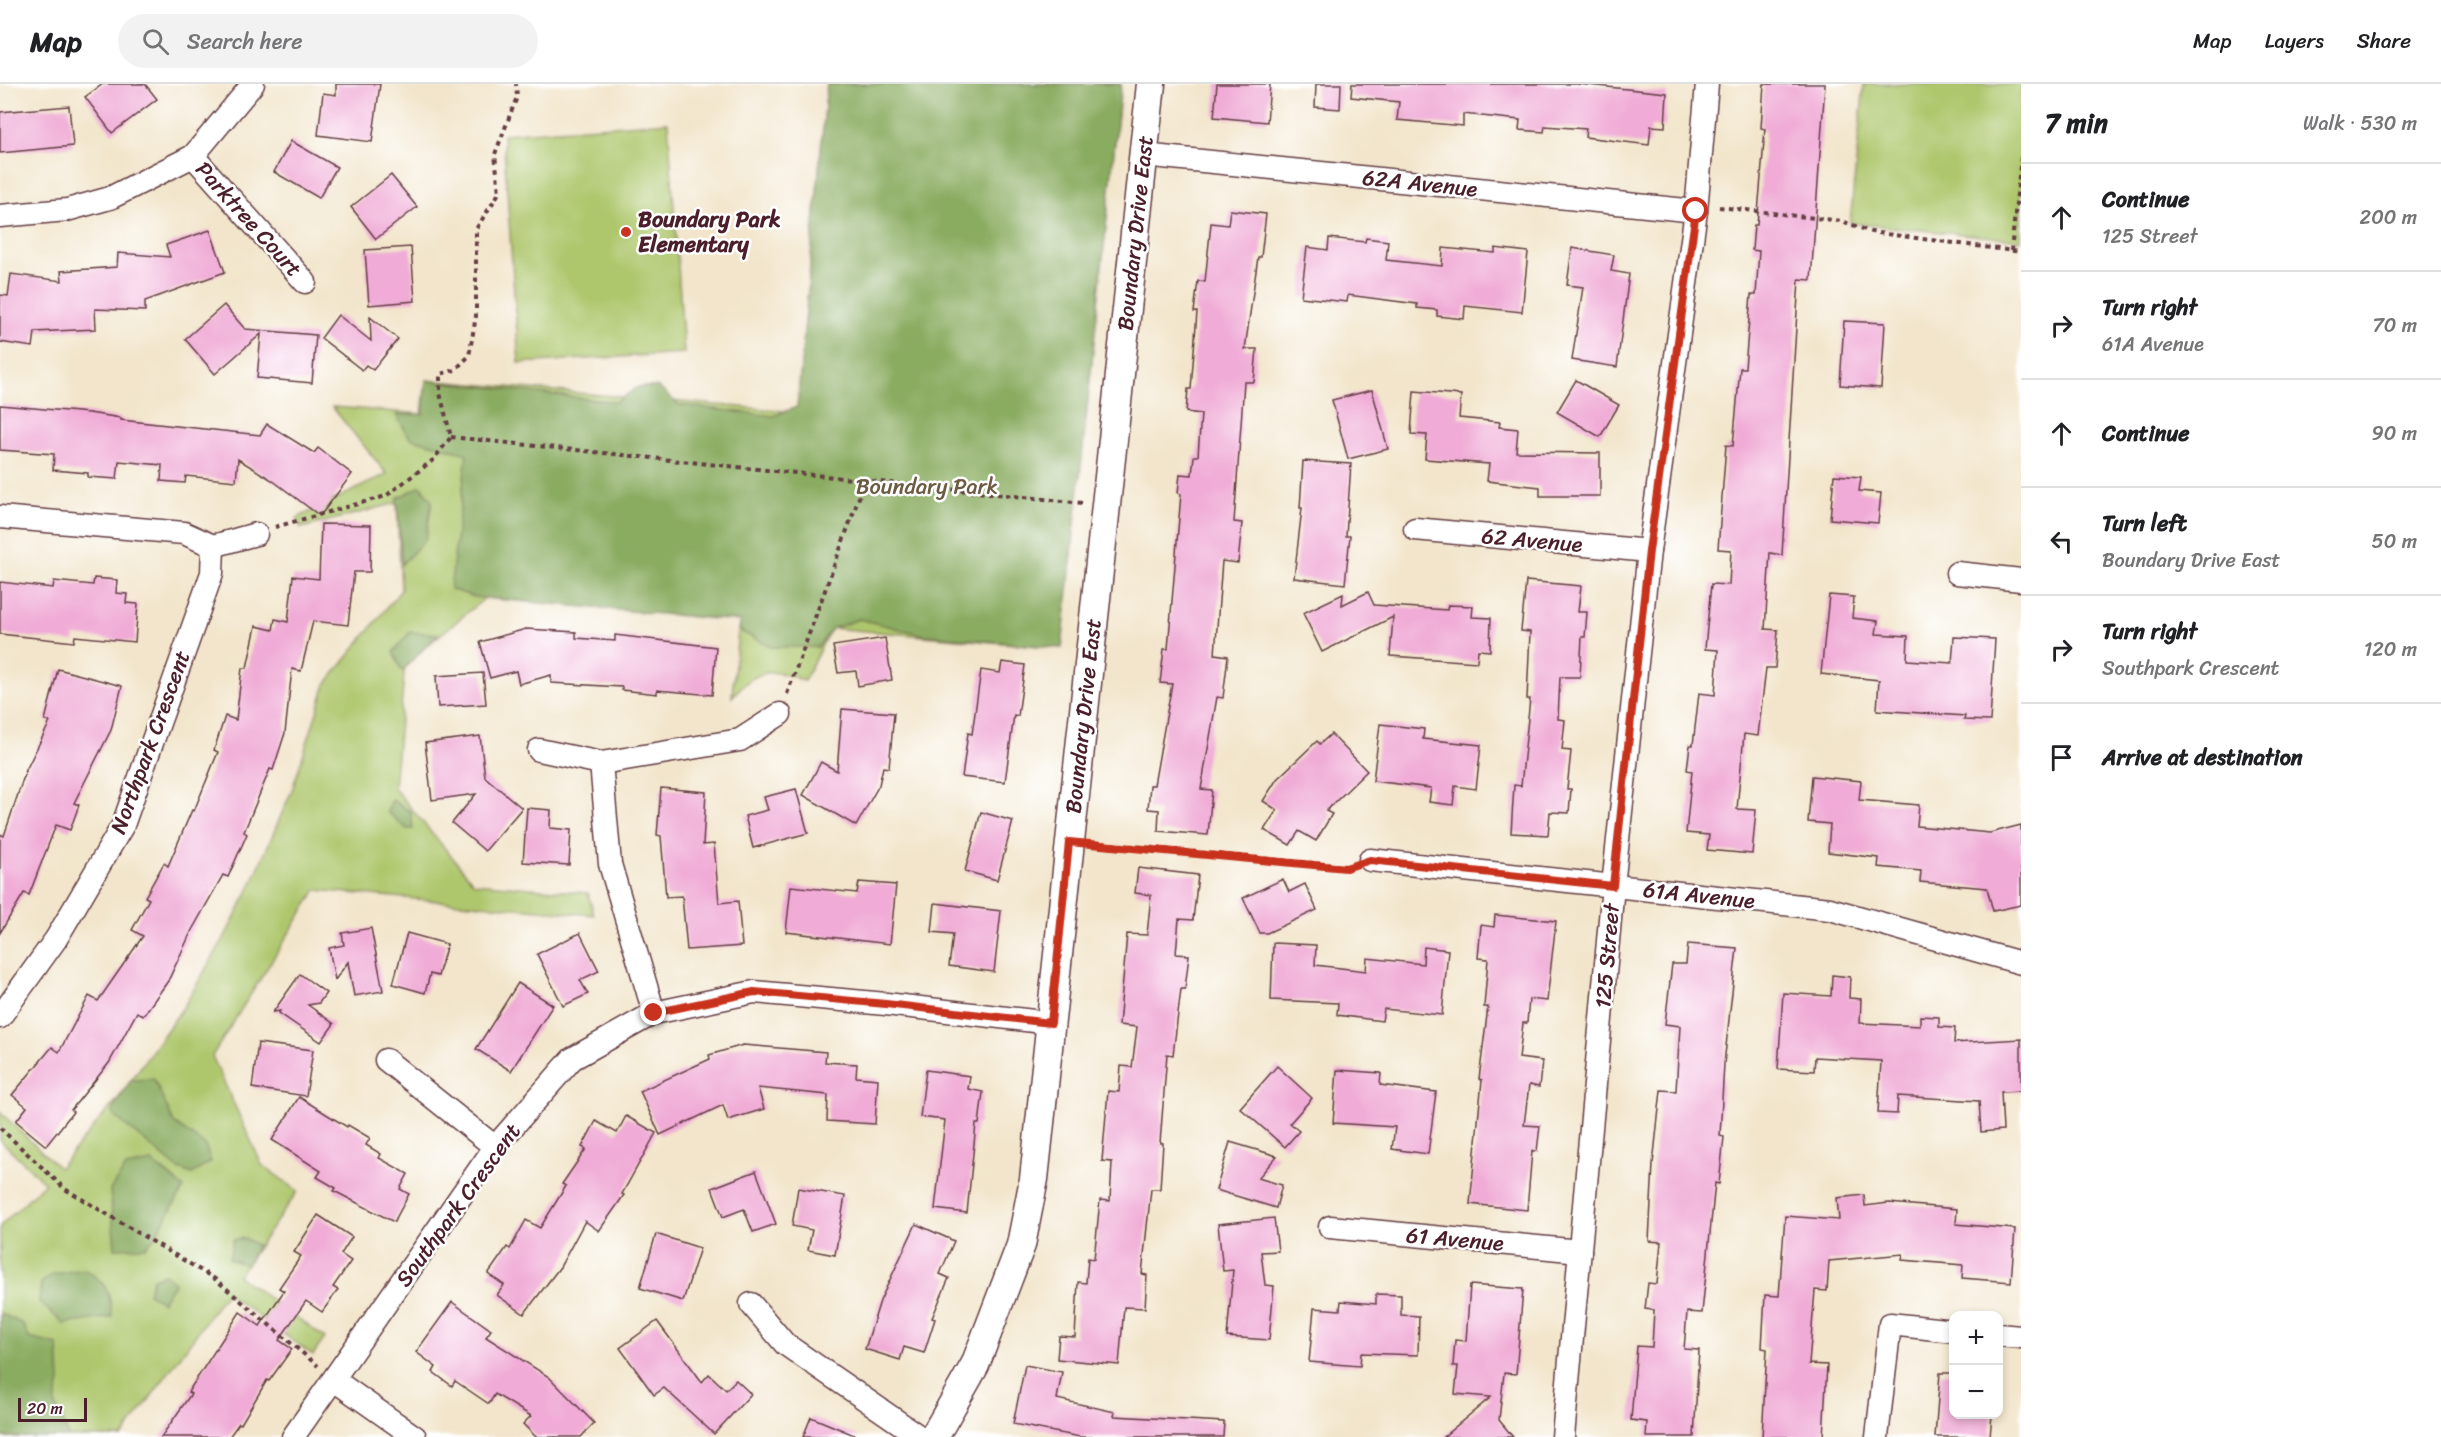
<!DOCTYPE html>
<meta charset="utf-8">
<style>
:root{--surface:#fff;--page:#f2f2f2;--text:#202124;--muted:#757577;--line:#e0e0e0}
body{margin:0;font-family:Sriracha,sans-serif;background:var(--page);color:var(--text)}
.controls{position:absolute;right:18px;bottom:18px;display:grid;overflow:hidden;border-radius:12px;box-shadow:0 3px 9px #0003}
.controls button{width:54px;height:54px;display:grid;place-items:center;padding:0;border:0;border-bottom:2px solid var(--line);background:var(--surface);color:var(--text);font:30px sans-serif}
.scale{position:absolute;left:18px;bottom:15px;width:69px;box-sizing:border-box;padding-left:6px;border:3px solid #4a1f2b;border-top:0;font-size:16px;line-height:21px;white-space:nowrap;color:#4a1f2b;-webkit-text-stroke:4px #fff;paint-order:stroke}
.stop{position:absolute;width:18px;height:18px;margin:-14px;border:4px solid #c8321e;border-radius:50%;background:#fff}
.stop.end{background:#c8321e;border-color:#fff;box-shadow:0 2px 6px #0008}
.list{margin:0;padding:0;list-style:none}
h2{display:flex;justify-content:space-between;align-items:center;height:78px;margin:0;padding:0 24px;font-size:26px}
h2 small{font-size:20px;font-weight:400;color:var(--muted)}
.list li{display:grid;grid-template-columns:39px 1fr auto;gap:18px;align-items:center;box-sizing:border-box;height:108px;padding:0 24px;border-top:2px solid var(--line)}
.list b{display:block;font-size:22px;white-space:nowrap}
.list p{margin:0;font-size:20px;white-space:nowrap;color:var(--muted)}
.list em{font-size:20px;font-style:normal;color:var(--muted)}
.icon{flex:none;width:33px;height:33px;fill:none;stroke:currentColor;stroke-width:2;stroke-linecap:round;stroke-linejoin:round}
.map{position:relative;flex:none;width:2021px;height:1353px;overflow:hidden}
header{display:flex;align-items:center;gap:36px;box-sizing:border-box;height:84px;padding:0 30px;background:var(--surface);border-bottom:2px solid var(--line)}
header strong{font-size:28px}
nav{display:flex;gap:33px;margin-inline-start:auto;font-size:21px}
.search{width:420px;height:54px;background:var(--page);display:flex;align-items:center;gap:15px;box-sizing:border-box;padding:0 21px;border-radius:33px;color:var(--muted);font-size:22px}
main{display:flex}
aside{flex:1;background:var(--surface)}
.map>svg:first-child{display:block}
</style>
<header>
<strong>Map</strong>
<div class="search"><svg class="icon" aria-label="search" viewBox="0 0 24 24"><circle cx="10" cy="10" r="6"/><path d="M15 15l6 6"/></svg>Search here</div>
<nav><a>Map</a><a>Layers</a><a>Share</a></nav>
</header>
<main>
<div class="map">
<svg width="2021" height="1353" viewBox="0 0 2021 1353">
<rect width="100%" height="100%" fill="#fff"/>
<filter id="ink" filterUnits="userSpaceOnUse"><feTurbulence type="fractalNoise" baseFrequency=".0167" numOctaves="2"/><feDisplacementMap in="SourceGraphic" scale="12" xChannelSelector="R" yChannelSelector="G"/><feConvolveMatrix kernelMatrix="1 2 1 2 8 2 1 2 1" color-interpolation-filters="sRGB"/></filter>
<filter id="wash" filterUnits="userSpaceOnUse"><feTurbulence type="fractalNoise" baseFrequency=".008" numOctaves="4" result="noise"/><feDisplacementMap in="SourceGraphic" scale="24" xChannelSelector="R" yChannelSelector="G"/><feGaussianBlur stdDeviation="1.35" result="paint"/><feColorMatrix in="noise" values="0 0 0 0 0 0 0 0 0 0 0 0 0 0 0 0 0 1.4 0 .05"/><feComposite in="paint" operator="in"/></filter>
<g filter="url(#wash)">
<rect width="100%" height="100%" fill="#f2e5cb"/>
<g fill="#aec76d" stroke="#7c734c" stroke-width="1.5">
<path d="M827,0h294l-60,564 -230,-20 -27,53c-32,-15 -49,-11 -72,16l7,-77 -254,-22 -80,66 -11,124 80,95 114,10 6,22 -278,-25 -104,166 50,109 36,26 -60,85 87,62 -12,17 -87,-62 -104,144h-122v-211l45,-43 -45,-43v-28l59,56 61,-72 64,-90 38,-64 26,-50 44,-102 34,-106 75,-94 -4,-87 -96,25 -4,-10 90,-44 -55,-67 90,7 4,-34 371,32z"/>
<path d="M1864,0h157v156l-171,-17z"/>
<path d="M668,38l16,231 -165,10 -16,-229z"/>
</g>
<g fill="#8aac60" stroke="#6a6646" stroke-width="1.5">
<path d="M827,0h294l-59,564 -138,-13 -65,-16 -27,10 -14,18h-47l-31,-16 -1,-10 -265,-24 -24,-8 17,-135 -57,-16 -14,-23 27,-1 3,-34 190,22 22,-15h20l21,18 94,11 24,-9z"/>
<path d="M421,402l11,15 -6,38 -24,25 -5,-66z"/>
<path d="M410,548l28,2 -36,37 -9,-19z"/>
<path d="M392,716l19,12 2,17h-6l-20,-17z"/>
<path d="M154,995l20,44 31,22 6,17 -19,12 -15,-6 -64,-53 1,-8 17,-27z"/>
<path d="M152,1078l32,26 -30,50 -9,9 -30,1 -5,-58 16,-23z"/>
<path d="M244,1154l13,7 -10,20 -18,-6 4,-19z"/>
<path d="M84,1185c22,13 27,23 28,48l-48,7 -25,-22 2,-19 13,-9z"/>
<path d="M164,1190l11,8 -13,20 -14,-9 5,-15z"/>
<path d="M2,1230l21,10 6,14 29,7 2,37 -5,21 14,34h-69v-121z"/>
</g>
<g id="blocks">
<g fill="#f0abd6">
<path d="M103,0h42l12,15 -45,34 -27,-36z"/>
<path d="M336,0h44l-8,58 -54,-7 5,-42 13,2z"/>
<path d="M1217,0h53l-3,38 -53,-5z"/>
<path d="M1316,0h25l-1,25 -25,-2z"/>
<path d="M1352,0h225l90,9 -2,34 -14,-1 -2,19 -64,-8 1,-8 -41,-3 -1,6 -25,-2 1,-10 -57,-6v12l-66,-6 2,-18 -48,-5z"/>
<path d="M1764,0h61l-14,196 -12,-1 -17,276 -12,-2 -5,76 13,1 -3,38h-9l-8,68 -14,-2 -7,75 19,1 -4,44 -45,-4 2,-15 -23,-2 6,-62 -5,-1 3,-25h3l6,-52 16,2 3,-45 -13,-1 6,-65 18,1 2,-35 -13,-1 8,-104 7,1 7,-78h5l6,-73h5l3,-44 -7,-1 2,-25h3l8,-96 -4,-1z"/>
<path d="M69,22l4,40 -73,7v-41z"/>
<path d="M291,57l46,26 -18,31 -45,-26z"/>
<path d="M391,91l26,32 -41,32 -25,-32z"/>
<path d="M1230,126l36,4 -5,43h-3l-13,92h12l-3,33h-10l-10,140 8,1 -4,40 -16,-2 -7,93 13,2 -5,42 -6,-1 -16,92 11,1 -4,45 -50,-4 1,-21 -11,-1 2,-24h4l18,-101 -12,-1 4,-34h4l13,-155 -3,-1 2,-19 12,1 2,-19h4l3,-42 -15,-2 2,-23h3l6,-77h-3l4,-31 7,1 6,-59 17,2z"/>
<path d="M210,146l15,42 -80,29v10l-50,-2 1,20 -61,3 -2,15 -33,-5v-47l8,1 3,-22 51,7 -1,-10 56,-4 1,-14 52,4 -4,-12z"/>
<path d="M1329,154l36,4 1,-4 22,3 -2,19 56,6 1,-18 52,5v-5l33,4 -6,60 -57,-6 -1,13 -27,-3v-6l-20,-2v-4l-69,-9 -1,7 -46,-5 6,-50 21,3z"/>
<path d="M411,163l4,54 -46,4 -4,-55z"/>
<path d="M1572,164l42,7 -3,16 18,3 -12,93 -45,-7 11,-73 -16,-2z"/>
<path d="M224,221l21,24 71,6 -4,48 -55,-5 4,-44 -46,40 -30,-35z"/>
<path d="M338,231l33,26 -1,-24 28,22 -25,31 -7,-5 -4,5 -41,-32z"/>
<path d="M1844,237l41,2 -4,65 -41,-3z"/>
<path d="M1576,296l43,25 -19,32 -43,-25z"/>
<path d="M1372,306l16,59 -40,10 -16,-59z"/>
<path d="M1414,307l47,4 -2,23 41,4 -1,5 19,2 -2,23 84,1v43h-60v-9l-53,-6 2,-17 -64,-5 2,-24 -16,-1z"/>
<path d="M0,321l89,8 32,5v2l139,15 7,-11 47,29 4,-5 34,26 -32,42 -48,-36 -34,-21 -2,22 -50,-5 -1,7 -24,-2 1,-16 -43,-4 -2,18 -29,-2v-4l-35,-3 1,-16 -54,-4z"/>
<path d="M1303,377l48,3 -5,72h4l-5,48 -51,-6 8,-70h-2z"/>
<path d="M1834,391l27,2 -2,14 22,2 -3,30 -48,-4z"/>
<path d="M321,440l50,1 -1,47h-16l-6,53 -35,-4 -12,50 -9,-2 -7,64 -12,37 -3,-1 -26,63 3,2 -19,43 -5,-2 -31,55 -24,51 -25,35 -6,-4 -28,51 -38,47 2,2 -27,34 -30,-25 11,-14 -15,-12 40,-48 7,5 30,-56 9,5 45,-65 -11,-6 17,-31 -4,-2 19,-34 4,3 24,-56 2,1 24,-59 -4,-2 11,-34 11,4 6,-52h5l9,-42 17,4 2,-11 13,3 5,-46 26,3z"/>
<path d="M94,494l23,2 -1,13 11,1 -1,9 12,1 -3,38 -60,-6 -1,6 -74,-8v-52l53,6 1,-7 39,4z"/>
<path d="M1526,497l55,5 -3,26h9l-2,25h-3l-2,40h-20l-2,42 7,1 -3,30 9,1 -4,38h4l-2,24 -19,-1 -2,23 -37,-2 3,-48 7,1 9,-87h-3l3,-67 -9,-1z"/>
<path d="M1368,508l6,13 73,5 1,-5 25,1 -1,11 19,1 -1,33 -12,-1 -1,12 -87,-6 3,-39 -71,35 -19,-39 40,-19 -1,11z"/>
<path d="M1829,511l25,2 -2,21 26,3 -2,13 32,2 -1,24 45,3 2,-26 41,2 -5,82 -26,-1 1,-4 -88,-6 2,-30 -58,-6z"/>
<path d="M526,545l50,3v6l39,3v-6l101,12 -4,48 -55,-5v4l-35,-4v-3l-71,-4v-8l-32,9 -3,-13 -26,7 -10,-36z"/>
<path d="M885,554l7,42 -34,6 -2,-15 -18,2 -5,-27z"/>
<path d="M1002,578l23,3 -7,51 -4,-1 -9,67 -43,-5 6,-44 4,1 9,-64 19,3z"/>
<path d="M58,585l64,17 -11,44 -37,73 5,2 -9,25 -14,-5 -27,70 -5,-2 -24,40v-99l4,2 22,-66 24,-48 -5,-2z"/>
<path d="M483,589l3,31 -48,3 -2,-31z"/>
<path d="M842,625l52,4 -5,55 -6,-1 -4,18 -23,41 -53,-31 18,-33 16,9z"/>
<path d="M1380,640l44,5 -1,10 58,6 -5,44 -21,-3 -2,19 -24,-3 2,-14 -58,-7z"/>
<path d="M1331,650l36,37 -41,40 6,3 -16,27 -17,-10 -9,14 -26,-15 13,-20 -14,-9 14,-22 40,-38 3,3z"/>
<path d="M480,652l5,41 37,31 -37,43 -33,-28 24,-29 -44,6 -7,-57z"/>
<path d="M1812,692l49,5 -2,19 60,5 -2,21 73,7 31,-8v80l-28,6 -6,-23 -67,-6 1,-11 -43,-4 1,-9 -51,-6 2,-28 -22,-2z"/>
<path d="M661,704l45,4 -3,53 11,-1 5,59 19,-2 4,45 -55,4 -5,-54 -16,1 -5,-61 -4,-1z"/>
<path d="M796,705l12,44 -55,15 -8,-32 23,-6 -4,-13z"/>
<path d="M527,724l24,2 -1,18 21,2 -2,35 -46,-3z"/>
<path d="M981,728l32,9 -16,59 -32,-9z"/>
<path d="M1138,784l60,7 -5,45 -14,-1 -3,35 13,1 -4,34h-4l-8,66 -6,-1 -7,89h3l-3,46h-9l-9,85 5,1 -2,33 -21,-1 -5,58 -62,-6 2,-23 16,1 3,-55 8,1 2,-25 6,1 6,-59 10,1 2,-39 -10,-1 6,-70 11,1 2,-26 11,1 5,-40 -18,-2 8,-91 20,1 4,-40 -16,-2z"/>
<path d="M1283,795l6,13 16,-8 12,26 -50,23h-7l-17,-35z"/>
<path d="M859,798l37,3 -6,59 -104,-12 5,-46 66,7z"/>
<path d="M935,819l66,8 -7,61 -45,-6 4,-32 -21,-2z"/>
<path d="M1495,831l61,6 -9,80 -18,-2 -2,24h-4l-4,35 23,3 -3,26 -10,-2 -5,40 16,1 -3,25h-5l-5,59 -57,-6 12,-124 -3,-1 9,-72h-4l4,-48 -10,-1 3,-33 13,2z"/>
<path d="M371,844l12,63 -29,5 -6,-34 -13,18 -6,-32 15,-3 -2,-12z"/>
<path d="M407,849l40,11 -9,32 -8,-2 -5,19 -32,-9z"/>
<path d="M580,849l19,38 -19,9 8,14 -25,12 -26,-52z"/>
<path d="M1273,859l43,2 -1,20 51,6 1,-13 56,6 1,-17 24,3 -6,65 -58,-6 -2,12 -45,-6 1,-12 -67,-3z"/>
<path d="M1688,860l49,4 -13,116 -4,72 4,1 -5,47 -4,-1 -13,130 -15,-1 -3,37 15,1 -5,87h-48l1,-15 -16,-2 6,-74 15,1 2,-37 -9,-1 3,-26 9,1 4,-42 -12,-1 4,-77 8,-74 15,1 4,-65 -15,-2 7,-60h14z"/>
<path d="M300,890l26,19 -7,10 -11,2 26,19 -13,18 -42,-29 1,-2 -7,1z"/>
<path d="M1832,891l18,2 -1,21 12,1 -1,24 60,3v-10l19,1v10l16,1 -1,15 67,-4v52l-20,1 2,38 -22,2 -2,-31 -81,-5 -1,18 -19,-1 3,-52 -66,-4 -1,14 -36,-2 5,-76 48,3z"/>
<path d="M518,899l35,22 -42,66 -35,-22z"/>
<path d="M258,959l55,7 -7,46 -54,-8z"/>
<path d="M743,961l83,7 -1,10 32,2 -1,13 22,2 -3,45 -48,-3 1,-26 -70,-7 6,21 -36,11 -5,-15 -63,30 -20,-44 70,-32 -1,-4z"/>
<path d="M1277,982l35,32 -22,25 9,8 -14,16 -45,-39z"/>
<path d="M926,986l44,6 -2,13 15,3 -4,32h-3l-9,89 -32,-4 10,-89 -25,-3z"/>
<path d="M1337,986l44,3 -1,12 56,7 -8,62 -36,-5 3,-22 -62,-4z"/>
<path d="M299,1013l48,30 1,-2 22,13 -4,7 15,9 -2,4 29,16 -8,15 9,5 -15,28 -60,-31 2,-3 -19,-11 4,-6 -49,-31z"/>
<path d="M626,1032l30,17 -34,61 2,1 -25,36 -14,-10 -25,46 -36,47 -27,-19 7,-10 -16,-11 19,-27 3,2 16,-29 14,8 26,-42 -4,-2 24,-35 -4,-2 14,-26 21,12z"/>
<path d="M1230,1058l47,14 -19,22 24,7 -6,23 -60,-18z"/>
<path d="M756,1087l20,53 -23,8 -9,-23 -21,8 -11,-29z"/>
<path d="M798,1104l47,8 -10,59 -27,-5 4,-20 -20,-4z"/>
<path d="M1864,1111l1,11 24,-3 68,6 -1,15 59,5 -4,53 -49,-4 1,-13 -61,-5 1,-6 -74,7 -2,30 -12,-1 -6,74 18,1 -4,72h-61l5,-88 -5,-1 3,-53 14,1 6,-80 54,4 -2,-22z"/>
<path d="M318,1131l34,22 -11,17 10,7 -18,26 5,3 -16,22 -16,-11 -27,39 13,9 -23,32 -2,-1 -26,44 -2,-1 -10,14h-68l30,-43 -3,-2 52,-80 20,14 24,-35 -5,-3 22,-32 -7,-4z"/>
<path d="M1274,1134l4,33 -17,1 4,33 9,1 -5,54 -42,-3 6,-67 -10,1 -5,-47z"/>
<path d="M916,1140l38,17 -14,33 9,4 -17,40 3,1 -11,34 -20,-6 -4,13 -35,-11 15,-48z"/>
<path d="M656,1150l44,14 -17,53 -43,-13z"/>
<path d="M1470,1201l53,4 -7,85 -12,-1 -5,47 14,17h-70l48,-40 -36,-3 3,-28h-5l2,-26 11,1z"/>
<path d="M1376,1210l25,1v20l18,1 -1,39 -57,-2 -1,13 -51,-4 5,-54 26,2 1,-9 35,3z"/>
<path d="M452,1218l39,28 -5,7 63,40 45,46 -13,14h-45l-13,-13 8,-8 -36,-22 -6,10 -34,-23 -3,5 -19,-14 3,-5 -20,-15z"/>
<path d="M657,1237l45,61 7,-8 17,16 10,-10 15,14 -37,40 -50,-46 -10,7 -34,-47z"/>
<path d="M1025,1281l37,7 -5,27 58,13 -1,4 110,6 -1,15h-143l-67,-13z"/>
<path d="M1940,1289h13v41h39l-2,23h-55z"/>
<path d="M811,1333l48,20h-56z"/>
</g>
</g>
</g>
<g filter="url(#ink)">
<use href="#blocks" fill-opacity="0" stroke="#633d43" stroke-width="1.5"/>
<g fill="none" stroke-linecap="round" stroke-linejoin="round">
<g stroke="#633d43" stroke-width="25">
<g id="minor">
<path d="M1143,71l553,56"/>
<path d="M193,72l112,126"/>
<path d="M0,132l67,-6 43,-12 83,-42 60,-72"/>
<path d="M0,433l184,16 29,13 -1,27 -89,252 -67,114 -56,78"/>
<path d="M1415,445l234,22"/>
<path d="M213,462l43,-12"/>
<path d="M1957,489l64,7"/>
<path d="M539,666l62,13 139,-23 40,-26"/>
<path d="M601,679l9,101 44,149"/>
<path d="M1370,776l460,49 191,54"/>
<path d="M386,976l109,87"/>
<path d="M1330,1143l250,24"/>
<path d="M751,1220l34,40 135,93"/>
<path d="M1998,1251l23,2"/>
<path d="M334,1296l81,57"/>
<path d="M293,1353l202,-290 77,-88 82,-46 100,-21 132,12 165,19"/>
<path d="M1563,1353l50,-551 36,-335 47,-340 11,-127"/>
<path d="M1877,1353l13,-113 64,7"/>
</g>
</g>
<g stroke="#633d43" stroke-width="31">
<path id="tertiary" d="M934,1353l41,-72 46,-120 13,-66 117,-1095"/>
</g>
<g stroke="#633d43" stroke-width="4" stroke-dasharray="4.5 4.5" stroke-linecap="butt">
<path d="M1719,123l123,14 29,11 150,20"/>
<path d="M2011,167l10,-94"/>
<path d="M451,353l631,66"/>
<path d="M275,443l111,-31 47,-36 18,-23 -11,-44v-19l15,-4 14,-14 7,-40v-87l23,-36 -4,-39 22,-57 -1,-13"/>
<path d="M787,610l78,-213"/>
<path d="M1094,759l255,24"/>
<path d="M0,1044l65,61 150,90 103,87"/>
</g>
<use href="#minor" stroke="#fff" stroke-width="22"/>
<use href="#tertiary" stroke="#fff" stroke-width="28"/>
</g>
</g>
<g fill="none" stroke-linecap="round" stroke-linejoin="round" filter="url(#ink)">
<path stroke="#c8321e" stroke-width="8" d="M654,929l100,-21 132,12 165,19 18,-181 277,26 24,-8 243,26 36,-335 47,-340"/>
</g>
<circle fill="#c8321e" stroke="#fff" stroke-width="2" cx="626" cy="148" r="6"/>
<g text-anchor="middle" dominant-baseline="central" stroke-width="5" stroke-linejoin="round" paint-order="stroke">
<g font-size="22" fill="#4a1f2b" stroke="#fff">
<text transform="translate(1420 99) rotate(6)">62A Avenue</text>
<text transform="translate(249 135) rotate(48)">Parktree Court</text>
<text transform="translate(1135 149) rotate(-84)">Boundary Drive East</text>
<text transform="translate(1532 456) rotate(5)">62 Avenue</text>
<text transform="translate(1083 632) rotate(-84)">Boundary Drive East</text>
<text transform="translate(150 658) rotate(-70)">Northpark Crescent</text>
<text transform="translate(1699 811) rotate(6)">61A Avenue</text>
<text transform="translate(1607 872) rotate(-85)">125 Street</text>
<text transform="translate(458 1121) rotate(-54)">Southpark Crescent</text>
<text transform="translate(1455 1155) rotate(5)">61 Avenue</text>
</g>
<g font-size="22" font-weight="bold" fill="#4a1f2b" stroke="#fff" text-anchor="start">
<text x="638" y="135">Boundary Park<tspan x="638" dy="25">Elementary</tspan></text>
</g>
<g font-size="22" fill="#6d5a42" stroke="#fff">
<text x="927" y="402">Boundary Park</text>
</g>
</g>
</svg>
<div class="controls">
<button>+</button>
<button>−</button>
</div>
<div class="scale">20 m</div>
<div class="stop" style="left:1696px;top:127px"></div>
<div class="stop end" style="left:654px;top:929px"></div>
</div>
<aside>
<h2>7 min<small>Walk · 530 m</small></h2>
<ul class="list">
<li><svg class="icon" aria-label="ahead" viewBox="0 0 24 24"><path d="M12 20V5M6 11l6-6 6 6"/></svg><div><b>Continue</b><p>125 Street</p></div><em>200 m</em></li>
<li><svg class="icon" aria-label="right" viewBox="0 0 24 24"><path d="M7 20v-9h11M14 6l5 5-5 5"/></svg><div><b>Turn right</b><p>61A Avenue</p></div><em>70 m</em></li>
<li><svg class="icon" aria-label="ahead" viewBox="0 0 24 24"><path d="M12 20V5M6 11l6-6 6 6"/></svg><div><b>Continue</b></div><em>90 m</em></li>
<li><svg class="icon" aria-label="left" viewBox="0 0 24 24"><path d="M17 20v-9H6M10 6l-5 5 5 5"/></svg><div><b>Turn left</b><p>Boundary Drive East</p></div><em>50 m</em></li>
<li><svg class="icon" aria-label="right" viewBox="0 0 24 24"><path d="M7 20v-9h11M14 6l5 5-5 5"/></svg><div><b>Turn right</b><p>Southpark Crescent</p></div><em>120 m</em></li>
<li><svg class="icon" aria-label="arrive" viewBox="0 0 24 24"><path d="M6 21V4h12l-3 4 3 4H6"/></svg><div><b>Arrive at destination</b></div></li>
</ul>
</aside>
</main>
